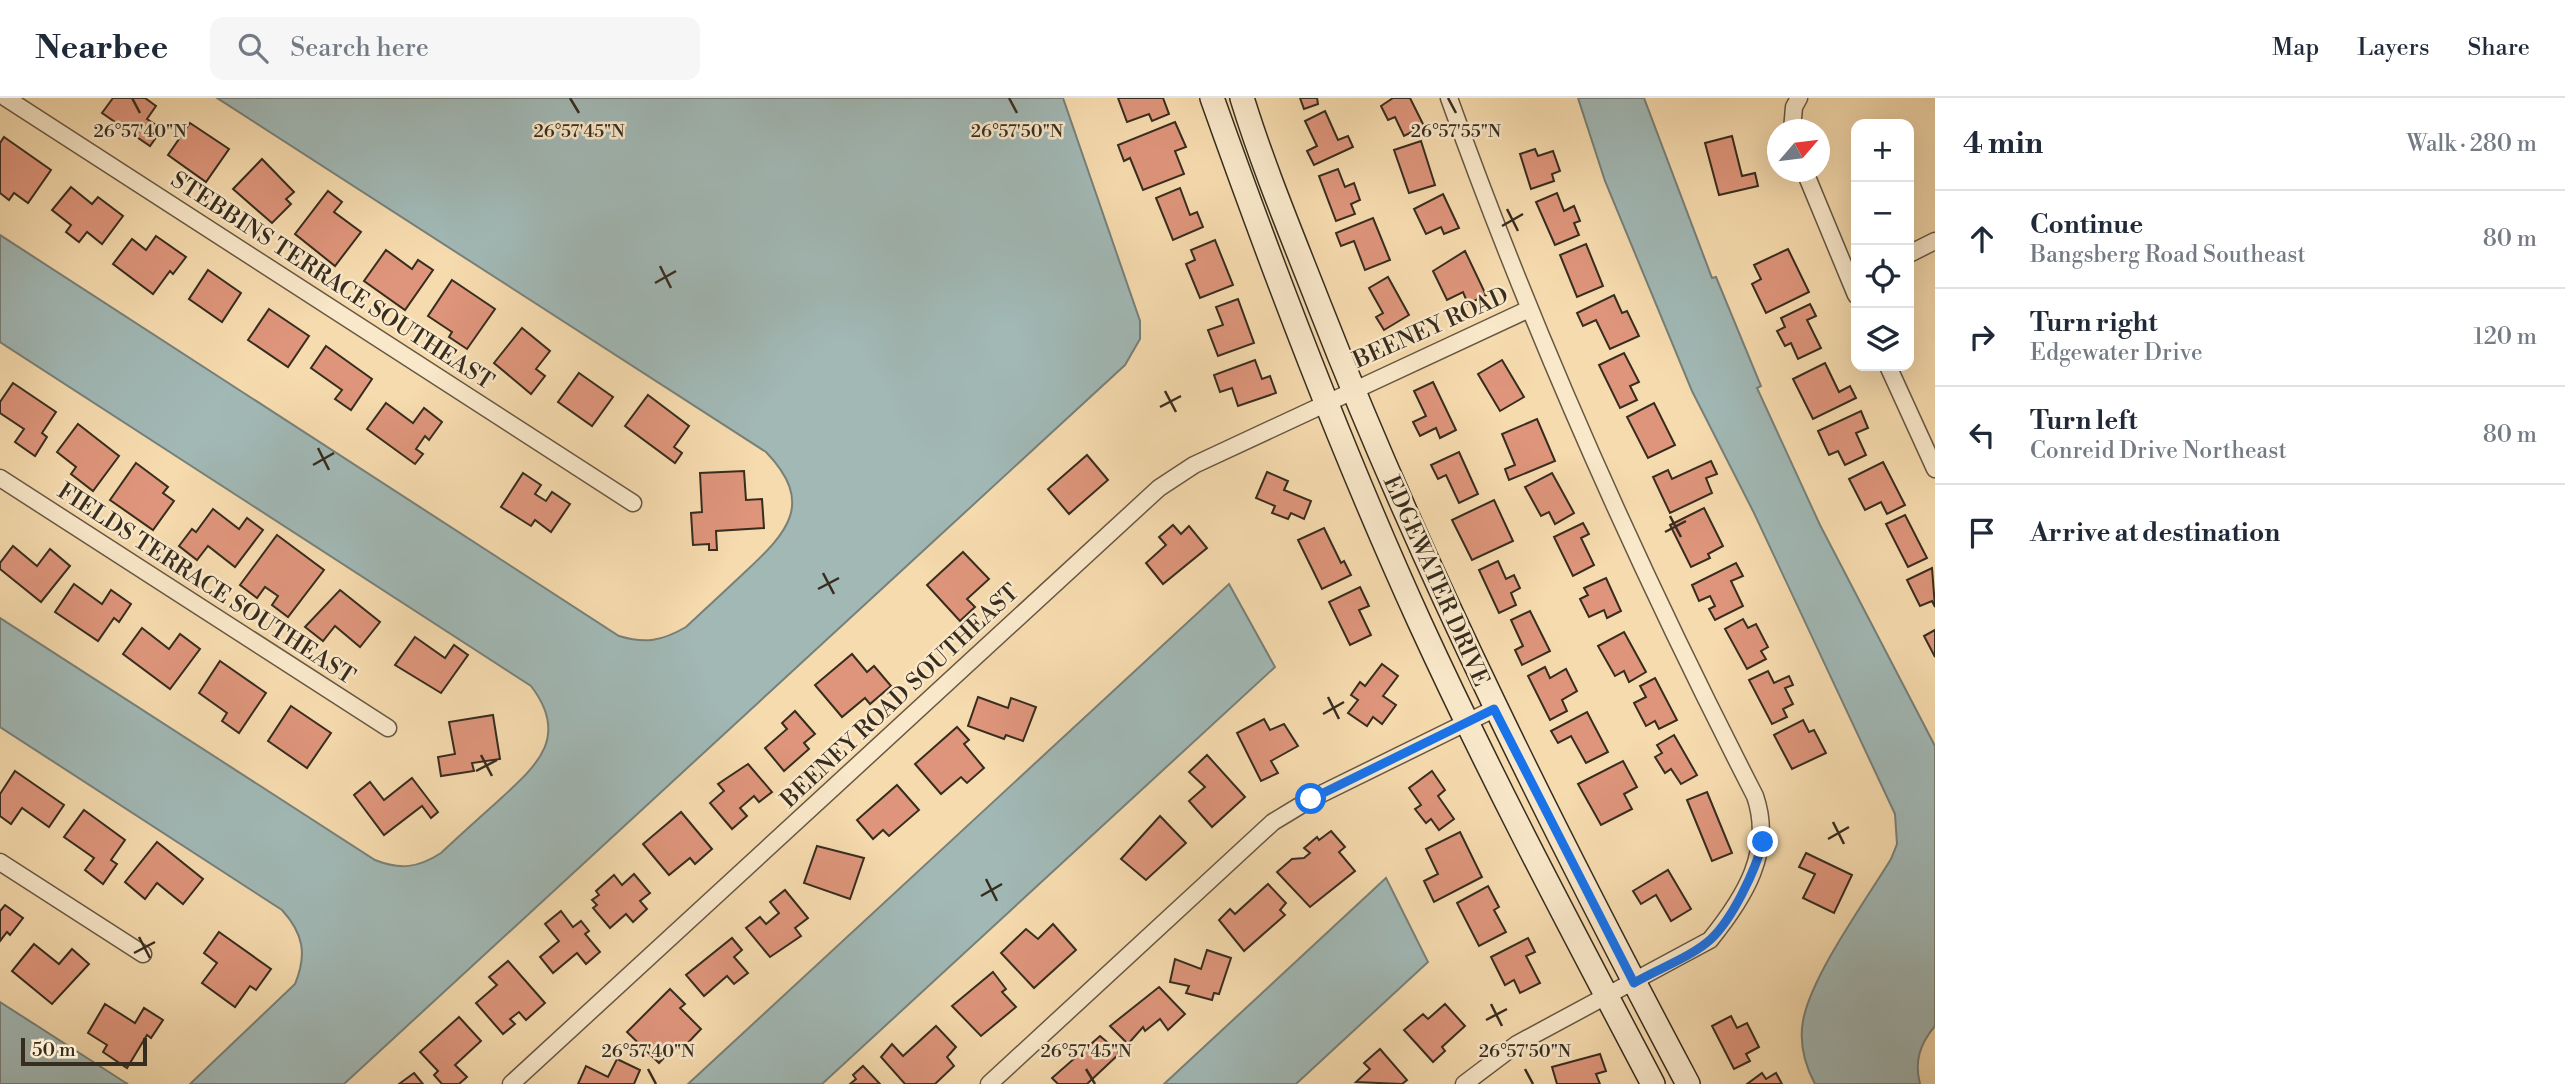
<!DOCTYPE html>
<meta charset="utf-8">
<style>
:root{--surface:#fff;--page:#f6f6f7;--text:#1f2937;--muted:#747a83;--line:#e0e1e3}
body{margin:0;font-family:"Libre Bodoni",serif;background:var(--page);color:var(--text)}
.controls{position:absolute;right:21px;top:21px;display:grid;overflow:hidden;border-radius:14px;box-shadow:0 7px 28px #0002}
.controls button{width:63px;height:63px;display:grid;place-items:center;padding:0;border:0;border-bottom:2px solid var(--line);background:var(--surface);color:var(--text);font:35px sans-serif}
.compass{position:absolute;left:1767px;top:21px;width:63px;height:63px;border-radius:50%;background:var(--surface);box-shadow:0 7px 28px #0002;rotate:62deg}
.scale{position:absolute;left:21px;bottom:18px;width:126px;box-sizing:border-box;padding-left:7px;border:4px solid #372d1f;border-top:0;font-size:19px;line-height:24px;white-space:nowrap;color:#372d1f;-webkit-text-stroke:5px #f9e8ca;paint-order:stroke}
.stop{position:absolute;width:21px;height:21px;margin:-16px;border:5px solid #1a73e8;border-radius:50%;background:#fff}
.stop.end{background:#1a73e8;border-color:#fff;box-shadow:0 2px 7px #0008}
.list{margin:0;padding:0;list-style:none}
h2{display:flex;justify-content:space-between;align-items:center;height:91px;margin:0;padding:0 28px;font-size:30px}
h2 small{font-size:23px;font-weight:400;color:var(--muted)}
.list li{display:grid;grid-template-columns:46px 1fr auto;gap:21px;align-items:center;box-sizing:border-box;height:98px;padding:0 28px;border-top:2px solid var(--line)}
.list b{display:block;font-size:26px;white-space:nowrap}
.list p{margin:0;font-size:23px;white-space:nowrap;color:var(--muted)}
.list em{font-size:23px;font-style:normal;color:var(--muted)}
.icon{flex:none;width:38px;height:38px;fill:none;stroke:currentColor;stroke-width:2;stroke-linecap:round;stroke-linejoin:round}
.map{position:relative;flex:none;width:1935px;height:986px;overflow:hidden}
header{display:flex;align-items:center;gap:42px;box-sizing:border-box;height:98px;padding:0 35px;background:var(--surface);border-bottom:2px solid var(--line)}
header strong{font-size:33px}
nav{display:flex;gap:38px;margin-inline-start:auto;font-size:24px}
.search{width:490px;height:63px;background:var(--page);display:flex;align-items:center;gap:18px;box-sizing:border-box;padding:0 24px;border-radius:14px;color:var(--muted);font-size:26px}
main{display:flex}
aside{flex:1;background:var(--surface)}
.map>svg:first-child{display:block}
</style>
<header>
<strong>Nearbee</strong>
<div class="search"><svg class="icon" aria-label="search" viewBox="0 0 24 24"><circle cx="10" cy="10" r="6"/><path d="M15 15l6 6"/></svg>Search here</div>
<nav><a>Map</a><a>Layers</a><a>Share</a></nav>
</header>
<main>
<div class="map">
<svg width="1935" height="986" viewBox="0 0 1935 986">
<rect width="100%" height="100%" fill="#f6dbae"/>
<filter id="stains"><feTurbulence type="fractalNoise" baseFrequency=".00286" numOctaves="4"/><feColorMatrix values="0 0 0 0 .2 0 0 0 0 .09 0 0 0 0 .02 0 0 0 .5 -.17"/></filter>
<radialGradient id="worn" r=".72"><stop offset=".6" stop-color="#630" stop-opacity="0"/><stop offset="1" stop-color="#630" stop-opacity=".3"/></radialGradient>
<g fill="#a1b8b5" stroke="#778079" stroke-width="2">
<path d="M217,0h846l77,223v18l-15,26 -781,719h-154l105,-100c12,-29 9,-50 -13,-74l-282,-183v-109l375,242c25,10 43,8 66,-7 18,-17 37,-34 56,-51 38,-35 74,-64 34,-116l-531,-344v-107l619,401c26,8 43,5 67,-9 19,-18 39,-36 59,-55 43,-40 70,-69 21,-120z"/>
<path d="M1578,0h66l68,180 4,-1 45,109 -4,2 63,137 115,221v280c-15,18 -21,35 -15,58h-105c-10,-19 -16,-41 -12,-63 8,-45 63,-121 88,-162l6,-15 -2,-30 -141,-301 -62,-122 -87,-210z"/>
<path d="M1229,486l46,83 -453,417h-134z"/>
<path d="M1386,780l42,84 -132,122h-132z"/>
<path d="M0,904l126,81 2,1h-128z"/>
</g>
<g fill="#de957b" stroke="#372d1f" stroke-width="2">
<path d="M113,0h32l11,8 -9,13 15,10 -12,17 -48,-33z"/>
<path d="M1118,0h45l6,16 -17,7 -3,-7 -22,8z"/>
<path d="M1300,0h17l1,6 -14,5z"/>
<path d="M1393,0h17l14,28 -20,10 -9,-19 -7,3 -7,-14z"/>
<path d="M1325,13l13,29 10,-4 5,11 -39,18 -7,-14 10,-5 -12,-25z"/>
<path d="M1175,24l11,25 -11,4 9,23 -41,16 -13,-32 -6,3 -6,-16z"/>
<path d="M190,25l39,26 -23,33 -38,-27z"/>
<path d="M1732,38l10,40 13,-3 3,13 -39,9 -14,-52z"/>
<path d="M4,39l47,33 -23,33 -14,-10 -5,7 -9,-7v-50z"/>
<path d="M1421,43l14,44 -26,8 -15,-43z"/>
<path d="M1535,51l3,7 15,-5 7,20 -8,3 2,7 -23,8 -11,-35z"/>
<path d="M262,61l32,33 -8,7 5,5 -19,19 -39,-34z"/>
<path d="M1338,71l7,18 9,-4 6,17 -9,4 4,10 -19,7 -17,-45z"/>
<path d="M71,89l21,17 6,-7 25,19 -21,28 -15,-12 -8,10 -13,-10 5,-7 -19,-15z"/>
<path d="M1180,90l10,27 7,-3 6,15 -30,13 -17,-42z"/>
<path d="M328,93l14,11 -8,10 27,20 -26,34 -40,-32z"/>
<path d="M1557,95l7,18 10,-5 6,15 -6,2 5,12 -24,10 -19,-43z"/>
<path d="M1443,96l16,34 -15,6 -3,-7 -15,7 -12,-25z"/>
<path d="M1373,120l17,42 -25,10 -11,-29 -13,5 -5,-13z"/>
<path d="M156,138l30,21 -13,17 -3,-3 -17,23 -40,-30 19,-25 14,11z"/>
<path d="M1215,142l18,45 -33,13 -14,-34 9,-4 -4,-10z"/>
<path d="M1586,146l17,42 -26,11 -17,-42z"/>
<path d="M1788,151l21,43 -43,21 -14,-29 9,-5 -7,-14z"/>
<path d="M386,152l26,19 6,-9 15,10 -28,40 -41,-29z"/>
<path d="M1465,153l21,44 -18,9 -5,-12 -16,8 -14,-29z"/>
<path d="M208,172l33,23 -19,29 -33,-23z"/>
<path d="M1388,179l21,38 -25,15 -8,-13 7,-4 -14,-25z"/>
<path d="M452,182l43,29 -28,40 -18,-12 3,-5 -24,-16z"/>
<path d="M1614,197l8,18 5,-2 12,25 -29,13 -14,-29 -13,6 -6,-13z"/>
<path d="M1238,201l16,44 -36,13 -10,-26 15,-5 -7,-18z"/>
<path d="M1810,206l6,12 -9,4 14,28 -23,11 -7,-16 -6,3 -8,-15 8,-4 -4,-9z"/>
<path d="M269,211l40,27 -21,31 -40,-27z"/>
<path d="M522,230l28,23 -14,18 9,7 -14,18 -37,-31z"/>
<path d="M326,248l46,33 -21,31 -16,-11 7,-9 -31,-22z"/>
<path d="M1624,255l15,29 -9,4 7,14 -17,8 -21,-43z"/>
<path d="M1255,262l7,19 8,-3 6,17 -38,13 -6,-18 -12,4 -6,-17z"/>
<path d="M1502,262l22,37 -24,14 -22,-37z"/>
<path d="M1825,265l14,29 11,-6 6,12 -43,21 -20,-40z"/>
<path d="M579,275l34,24 -21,29 -34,-24z"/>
<path d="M1433,284l23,48 -16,8 -4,-10 -16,8 -7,-14 13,-6 -12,-25z"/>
<path d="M13,285l43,29 -14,21 5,4 -12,19 -20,-14 9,-13 -24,-16v-11z"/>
<path d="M648,297l41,31 -15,21 8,6 -7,10 -50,-37z"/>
<path d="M386,305l27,20 11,-15 18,14 -13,18 -4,-4 -9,13 7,5 -8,10 -48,-35z"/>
<path d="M1654,305l21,42 -27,13 -21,-41z"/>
<path d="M1861,313l7,17 -12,5 10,22 -21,10 -7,-14 -9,4 -11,-24z"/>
<path d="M1537,321l18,42 -46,19 -4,-11 10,-4 -13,-31z"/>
<path d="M78,326l41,32 -26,35 -22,-17 5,-7 -19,-15z"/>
<path d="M1459,354l19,42 -19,9 -13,-28 -8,4 -7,-14z"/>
<path d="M1087,357l21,25 -39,34 -21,-25z"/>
<path d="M1711,363l6,13 -11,4 6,15 -42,20 -17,-36 15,-7 4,9z"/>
<path d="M1883,364l22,43 -18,9 -6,-12 -16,8 -16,-31z"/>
<path d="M136,365l32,24 -5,6 11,8 -21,29 -43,-30z"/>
<path d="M744,373l2,29 16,-1 2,29 -48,3 1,19h-8v-6l-16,1 -2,-32 11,-1 -2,-39z"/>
<path d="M1267,374l21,9 -4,9 27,11 -7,18 -13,-6 -3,6 -16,-6 3,-7 -19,-8z"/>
<path d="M523,375l18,12 -6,9 11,7 6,-9 18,12 -19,28 -16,-12 -4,6 -30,-19z"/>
<path d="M1552,375l22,40 -19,11 -6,-12 -8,4 -16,-29z"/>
<path d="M1494,402l19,41 -41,19 -20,-40z"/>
<path d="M1704,410l19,38 -15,8 2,4 -19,9 -21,-42z"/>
<path d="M213,411l26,20 8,-11 16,12 -28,37 -27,-21 -11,14 -18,-14 13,-17 4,3z"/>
<path d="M1905,417l22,43 -19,9 -22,-43z"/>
<path d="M1583,425l6,11 -8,4 13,27 -21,11 -19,-39z"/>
<path d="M1173,427l8,9 8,-8 18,22 -44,36 -17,-21 20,-18 -7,-8z"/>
<path d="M1324,430l17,35 3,-2 7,14 -29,14 -24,-49z"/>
<path d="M277,437l47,35 -36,47 -16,-12 6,-9 -13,-9 -8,11 -17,-13z"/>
<path d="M13,448l24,20 13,-17 20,17 -29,36 -41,-33v-6z"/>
<path d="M963,454l26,27 -22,20 8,8 -15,14 -33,-36z"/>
<path d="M1498,463l8,18 8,-4 6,13 -9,5 5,12 -17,8 -20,-43z"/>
<path d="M1736,465l7,13 -12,5 12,25 -28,14 -6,-11 6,-3 -5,-10 -11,5 -7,-16z"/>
<path d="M1932,470l3,39 -3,-6 -12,5 -13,-26z"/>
<path d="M1606,480l15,33 -14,7 -3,-8 -15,7 -9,-18 8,-4 -4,-7z"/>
<path d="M74,486l28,20 9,-14 20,14 -12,18 -5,-4 -16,23 -43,-29z"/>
<path d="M1360,489l9,19 -10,4 12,25 -21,10 -21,-43z"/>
<path d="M340,492l40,32 -20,25 -25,-21 -12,15 -18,-14z"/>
<path d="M1530,513l20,40 -28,14 -7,-15 8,-4 -12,-26z"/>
<path d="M1743,521l5,9 8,-4 12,23 -7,4 5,8 -19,10 -22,-40z"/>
<path d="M142,530l27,21 11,-15 20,15 -30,40 -47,-35z"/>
<path d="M1935,532v27l-11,-21z"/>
<path d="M1624,534l22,40 -17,10 -5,-11 -9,5 -17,-30z"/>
<path d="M415,539l30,21 9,-13 14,10 -27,38 -46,-28z"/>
<path d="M852,556l15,18 7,-6 17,20 -21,18 -5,-6 -23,19 -27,-32z"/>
<path d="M220,563l46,32 -27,40 -17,-12 5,-8 -28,-20z"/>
<path d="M1382,566l16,12 -15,20 13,9 -14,19 -9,-7 -6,9 -19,-13 10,-13 -7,-5 9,-13 5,4z"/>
<path d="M1545,569l5,11 16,-9 11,22 -15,9 5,11 -17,9 -22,-44z"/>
<path d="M1768,573l6,12 15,-7 4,9 -8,3 8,16 -10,5 4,8 -15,7 -23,-44z"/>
<path d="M1655,580l22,42 -18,9 -4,-8 -9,5 -12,-23 12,-6 -6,-11z"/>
<path d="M978,599l30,11 3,-10 25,9 -13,34 -17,-6 -2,4 -36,-13z"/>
<path d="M291,608l40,27 -24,35 -39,-27z"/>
<path d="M795,613l20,23 -11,9 5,6 -25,22 -19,-23 22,-19 -5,-6z"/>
<path d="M1587,614l21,40 -22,11 -15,-27 -13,7 -7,-12z"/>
<path d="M493,617l7,44 -28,4 2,8 -33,5 -3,-19 17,-3 -6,-32z"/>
<path d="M1264,621l6,11 14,-6 14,22 -27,15 7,12 -17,8 -24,-48z"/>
<path d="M1803,622l6,12 5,-2 12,23 -34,16 -18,-34z"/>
<path d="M957,629l12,13 -5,4 20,24 -17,15 -6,-6 -20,17 -26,-30z"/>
<path d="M1674,637l23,40 -16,9 -10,-15 -6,4 -10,-16 7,-4 -5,-8z"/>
<path d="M1207,657l38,42 -33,30 -23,-26 16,-14 -16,-15z"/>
<path d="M1623,663l14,26 -13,7 8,15 -31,16 -23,-41z"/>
<path d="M748,666l24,28 -13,10 -5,-6 -14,12 7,8 -15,13 -22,-26 14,-12 -6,-7z"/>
<path d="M15,673l49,34 -15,22 -27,-19 -11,16 -11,-8v-22z"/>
<path d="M1432,673l13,19 -7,6 16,23 -15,11 -8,-11 -5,4 -11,-14 6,-4 -12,-17z"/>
<path d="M412,680l26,34 -7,6 -9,-12 -38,29 -30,-40 16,-13 14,18z"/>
<path d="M897,687l22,25 -30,26 -6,-6 -10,9 -16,-19z"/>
<path d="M1707,694l25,61 -20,8 -25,-61z"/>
<path d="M84,712l41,30 -14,20 6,4 -14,20 -18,-14 9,-12 -30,-21z"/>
<path d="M681,714l31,37 -17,15 -5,-6 -21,17 -26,-31z"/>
<path d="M1160,718l26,27 -40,37 -25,-21z"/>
<path d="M1331,733l14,16 -6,5 16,19 -45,36 -33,-35 15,-13 12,-1 6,-5 -6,-5 13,-11 2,3z"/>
<path d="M1460,734l22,45 -48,25 -10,-21 14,-7 -12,-25z"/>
<path d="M157,744l46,37 -20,25 -26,-21 -12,16 -20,-17z"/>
<path d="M817,748l47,12 -14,41 -46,-16z"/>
<path d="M1806,755l46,22 -18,38 -31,-15 12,-24 -16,-7z"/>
<path d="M1668,772l23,39 -20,12 -15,-26 -15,9 -8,-13z"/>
<path d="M634,776l16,19 -10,8 7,8 -14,13 -7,-8 -16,14 -17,-20 4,-3 -5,-5 7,-5 -3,-4 18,-16 8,10z"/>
<path d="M1268,786l18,19 -6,7 5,5 -41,36 -25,-31 11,-11 5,5z"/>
<path d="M1488,788l11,21 -5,3 12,22 -27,14 -22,-43z"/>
<path d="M785,792l23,28 -13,10 6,8 -31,21 -24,-29 14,-11 6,7 13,-11 -9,-11z"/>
<path d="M5,807l18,13 -13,17 -3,-3 -7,9v-30z"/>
<path d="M561,813l12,16 8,-6 8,10 -4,3 15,18 -14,12 -9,-11 -24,20 -13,-16 19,-16 -14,-17z"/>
<path d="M1053,826l23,26 -42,38 -33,-35 25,-24 12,10z"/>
<path d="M219,834l52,37 -15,21 -6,-4 -15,21 -33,-24 15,-20 -13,-10z"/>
<path d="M732,840l10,12 -8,7 14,16 -14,11 -7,-8 -23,20 -18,-21z"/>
<path d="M1528,840l7,14 -9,4 14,27 -20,10 -6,-13 -9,5 -14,-28z"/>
<path d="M34,846l25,20 13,-15 17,15 -37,40 -40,-33z"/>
<path d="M1207,852l24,8 -12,36 -5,-1 -2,7 -26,-7 3,-7 -19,-4 5,-23 26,10z"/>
<path d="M508,863l37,42 -19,17 -7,-8 -9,7 5,5 -12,10 -27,-31 21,-18 -8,-8z"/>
<path d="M993,874l13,17 -4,3 14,15 -35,29 -29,-30z"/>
<path d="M1159,889l26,27 -17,16 -8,-11 -15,12 -2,-4 -15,17 -18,-18z"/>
<path d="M670,891l15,15 -5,4 21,21 -18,19 -5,-5 -19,20 -32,-31z"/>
<path d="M105,906l30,19 9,-15 19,12 -12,18 -4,-3 -20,33 -24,-16 4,-7 -19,-12z"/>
<path d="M1445,906l20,22 -23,21 3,4 -12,11 -29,-32 19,-16 5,5z"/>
<path d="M1731,918l6,12 10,-5 12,24 -13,7 4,7 -16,8 -22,-43z"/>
<path d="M459,919l22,24 -26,24 12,12 -8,7h-17l-8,-9 4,-4 -18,-19z"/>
<path d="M936,928l20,21 -9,10 7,9 -19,18h-30l-24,-27 11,-13 11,12z"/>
<path d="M1100,938l20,17 -33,31h-29l-6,-6z"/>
<path d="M1380,951l27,31 -5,4 -46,-2 14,-13 -6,-6z"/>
<path d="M1600,956l6,17 -10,3 4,10h-43l-5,-17z"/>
<path d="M617,961l23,11 -6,14h-56l8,-18 22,11z"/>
<path d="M863,968l17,18h-30l6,-5 -3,-4z"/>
<path d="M414,975l9,11h-24z"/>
<path d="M1762,975l4,6 10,-6 6,11h-35z"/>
</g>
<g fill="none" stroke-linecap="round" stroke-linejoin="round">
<g stroke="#675843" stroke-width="19">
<g id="street">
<path d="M6,0l627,405"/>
<path d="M1449,0c86,240 190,472 306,698 19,55 -11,102 -45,144l-193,104 -53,40"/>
<path d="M1792,32l2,-23 5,-9"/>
<path d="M1805,74l51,123"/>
<path d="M1909,156l26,-13"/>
<path d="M1888,268l47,103"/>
<path d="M0,380l388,250"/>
<path d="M0,764l143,92"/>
<path d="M511,986l648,-596 35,-23 335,-156"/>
<path d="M989,986l284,-262 38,-23 183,-90"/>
</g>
</g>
<g stroke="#372d1f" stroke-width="26">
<g id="secondary">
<path d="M1212,0c63,177 130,354 208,525 72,157 153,309 233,461"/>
<path d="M1242,0c22,71 51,140 78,209 105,268 233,523 368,777"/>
</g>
</g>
<use href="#street" stroke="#f9e8ca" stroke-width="16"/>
<use href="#secondary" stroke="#f9e8ca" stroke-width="23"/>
</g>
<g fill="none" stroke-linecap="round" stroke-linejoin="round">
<path stroke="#1a73e8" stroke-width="9" d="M1311,701l183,-90 140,274c22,-13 59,-27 77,-44 22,-21 44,-68 52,-97"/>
</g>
<path fill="none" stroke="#372d1f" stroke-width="2.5" d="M132,0l8,15M570,0l9,15M1009,0l8,15M1448,0l8,15M1507,111l11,22M1502,128l21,-12M660,168l11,22M655,185l21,-12M1165,293l11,21M1160,309l21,-11M318,350l11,22M313,367l21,-12M1670,418l11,21M1665,434l21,-11M823,475l11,21M818,491l21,-11M1328,599l11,22M1323,616l21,-12M481,657l11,21M476,673l21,-11M1833,724l11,22M1828,741l21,-12M986,781l11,22M981,798l21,-12M139,839l11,21M134,855l21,-11M1491,906l11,22M1486,922l21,-11M648,971l8,15M1086,971l9,15M1525,971l8,15"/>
<g text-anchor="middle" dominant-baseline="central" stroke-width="5" stroke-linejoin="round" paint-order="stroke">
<g font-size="23" fill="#372d1f" stroke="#f9e8ca">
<text transform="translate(332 183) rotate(33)">STEBBINS TERRACE SOUTHEAST</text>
<text transform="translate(1431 230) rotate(-24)">BEENEY ROAD</text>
<text transform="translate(1436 483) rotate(66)">EDGEWATER DRIVE</text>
<text transform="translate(206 486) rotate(33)">FIELDS TERRACE SOUTHEAST</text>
<text transform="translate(900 598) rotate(-43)">BEENEY ROAD SOUTHEAST</text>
</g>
</g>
<g font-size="18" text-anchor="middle" fill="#372d1f" stroke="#f9e8ca" stroke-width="5" stroke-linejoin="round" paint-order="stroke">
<text x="140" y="39">26°57'40"N</text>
<text x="579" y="39">26°57'45"N</text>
<text x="1017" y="39">26°57'50"N</text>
<text x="1456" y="39">26°57'55"N</text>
<text x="648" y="959">26°57'40"N</text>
<text x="1086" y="959">26°57'45"N</text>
<text x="1525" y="959">26°57'50"N</text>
</g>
<rect width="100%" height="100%" filter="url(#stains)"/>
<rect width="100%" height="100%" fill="url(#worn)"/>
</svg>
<div class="controls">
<button>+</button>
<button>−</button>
<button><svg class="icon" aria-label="locate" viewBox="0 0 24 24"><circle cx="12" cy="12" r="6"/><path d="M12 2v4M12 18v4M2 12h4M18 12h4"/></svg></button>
<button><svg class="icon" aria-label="layers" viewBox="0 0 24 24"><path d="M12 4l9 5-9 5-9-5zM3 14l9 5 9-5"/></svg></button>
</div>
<svg class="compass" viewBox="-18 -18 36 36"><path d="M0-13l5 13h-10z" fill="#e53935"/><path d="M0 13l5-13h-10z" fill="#747a83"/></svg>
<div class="scale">50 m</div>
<div class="stop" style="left:1311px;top:701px"></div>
<div class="stop end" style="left:1763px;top:744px"></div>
</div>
<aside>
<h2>4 min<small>Walk · 280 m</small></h2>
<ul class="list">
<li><svg class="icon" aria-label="ahead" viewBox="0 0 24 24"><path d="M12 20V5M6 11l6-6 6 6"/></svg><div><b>Continue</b><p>Bangsberg Road Southeast</p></div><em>80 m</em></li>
<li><svg class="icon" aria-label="right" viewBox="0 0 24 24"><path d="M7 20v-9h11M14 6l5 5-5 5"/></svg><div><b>Turn right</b><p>Edgewater Drive</p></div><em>120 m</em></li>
<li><svg class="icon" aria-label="left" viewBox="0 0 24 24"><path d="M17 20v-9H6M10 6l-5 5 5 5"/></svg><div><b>Turn left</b><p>Conreid Drive Northeast</p></div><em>80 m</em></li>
<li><svg class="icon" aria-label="arrive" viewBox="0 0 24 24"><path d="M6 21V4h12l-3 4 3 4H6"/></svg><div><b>Arrive at destination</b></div></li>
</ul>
</aside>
</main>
